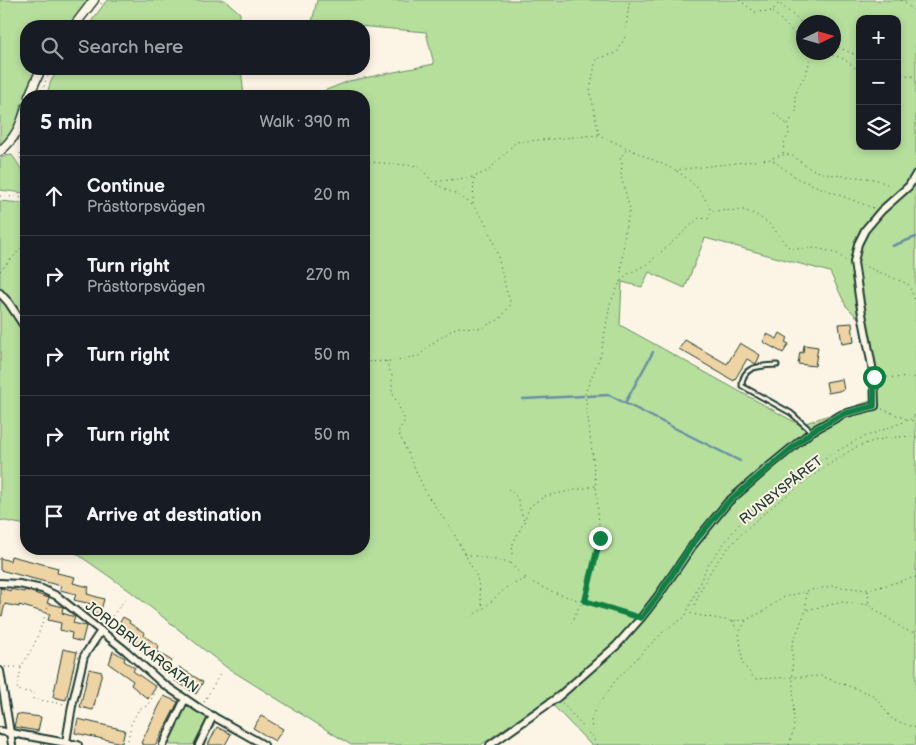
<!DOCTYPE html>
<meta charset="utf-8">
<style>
:root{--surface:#171b24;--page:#242831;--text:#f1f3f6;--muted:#9ea1a6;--line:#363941}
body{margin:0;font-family:"Balsamiq Sans",sans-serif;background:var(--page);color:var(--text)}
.controls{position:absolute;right:15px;top:15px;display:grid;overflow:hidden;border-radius:10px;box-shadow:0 2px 8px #0003}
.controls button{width:45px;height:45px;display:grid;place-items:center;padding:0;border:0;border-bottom:1px solid var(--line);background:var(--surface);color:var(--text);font:25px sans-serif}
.compass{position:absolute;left:796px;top:15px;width:45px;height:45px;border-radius:50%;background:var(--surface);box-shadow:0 2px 8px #0003;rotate:85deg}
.stop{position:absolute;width:15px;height:15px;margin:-11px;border:4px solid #0b8043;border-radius:50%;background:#fff}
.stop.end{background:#0b8043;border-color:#fff;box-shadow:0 1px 5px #0008}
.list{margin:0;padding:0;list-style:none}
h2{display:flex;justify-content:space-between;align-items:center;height:65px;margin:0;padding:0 20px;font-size:21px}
h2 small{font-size:16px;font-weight:400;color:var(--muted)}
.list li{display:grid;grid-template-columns:32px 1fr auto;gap:15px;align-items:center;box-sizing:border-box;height:80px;padding:0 20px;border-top:1px solid var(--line)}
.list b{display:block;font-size:19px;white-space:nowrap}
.list p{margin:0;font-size:16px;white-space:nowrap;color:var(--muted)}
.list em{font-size:16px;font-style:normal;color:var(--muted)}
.icon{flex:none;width:28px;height:28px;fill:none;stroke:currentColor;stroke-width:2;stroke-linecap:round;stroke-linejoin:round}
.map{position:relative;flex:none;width:916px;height:745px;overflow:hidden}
.search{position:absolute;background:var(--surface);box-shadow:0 2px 8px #0003;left:20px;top:20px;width:350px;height:55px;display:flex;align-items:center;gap:12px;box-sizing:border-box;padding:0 18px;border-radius:20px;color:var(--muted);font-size:19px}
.panel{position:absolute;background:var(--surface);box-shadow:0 2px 8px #0003;left:20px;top:90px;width:350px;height:465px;border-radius:20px}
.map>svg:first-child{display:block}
</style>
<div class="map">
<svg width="916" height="745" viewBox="0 0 916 745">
<rect width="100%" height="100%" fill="#fcf5e5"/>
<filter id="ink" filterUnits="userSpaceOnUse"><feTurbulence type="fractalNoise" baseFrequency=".02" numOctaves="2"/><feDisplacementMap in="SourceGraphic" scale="10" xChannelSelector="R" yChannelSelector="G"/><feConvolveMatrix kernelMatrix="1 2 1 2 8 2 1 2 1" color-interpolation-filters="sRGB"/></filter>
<g filter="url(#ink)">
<g fill="#b6df9c" stroke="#6a8e68" fill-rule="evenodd">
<path d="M0,0h90l-21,26h-43v43h11l-9,19 -5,23 -12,23 -11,11z"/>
<path d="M107,0h118l15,13v13h-152z"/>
<path d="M317,0h599v745h-325l-44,-46 -66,46h-130l-125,-78 -96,-76 -60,-42h294v-453h-53l38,-15 85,-17 -8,-32 -114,-10zM860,19h37v127h-37zM804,22h30v30h-30zM705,238l125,34 16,34 15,15 12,57v22l-73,25 -180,-100 2,-43 20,5 7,-15 36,16z"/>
<path d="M58,69h183l3,27h-198l5,-15z"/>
<path d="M12,155c7,10 19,26 12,38l-24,-3v-31l5,-3z"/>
<path d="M0,201l22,2 4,3v319l-26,-5z"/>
<path d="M187,705l20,13 -14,27h-27z"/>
</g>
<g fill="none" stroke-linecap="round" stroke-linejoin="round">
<g stroke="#678fa5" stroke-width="2.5">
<path d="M892,246l24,-9"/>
<path d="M587,396l22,-1 131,66"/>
<path d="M523,399l60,-3"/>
<path d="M625,403l28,-51"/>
</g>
</g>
<g fill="#eed3a3" stroke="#1f3d34">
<path d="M852,323l2,19 -12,2 -3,-20z"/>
<path d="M780,333l8,5 -3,4 4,2 -6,9 -20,-11 4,-8 10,5z"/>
<path d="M685,340l42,24 13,-21 20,12 -4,9 -9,-5 -13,22 -55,-32z"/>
<path d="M804,345l14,2 -3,19 -17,-2 2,-12 3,1z"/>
<path d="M842,379l2,11 -16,3 -2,-11z"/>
<path d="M11,556l47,12 -1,5 18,4 -2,6 16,4 -2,7 17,5 -4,15 -11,-2 2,-8 -17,-4 2,-6 -16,-4 1,-4 -61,-16v-12l10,3z"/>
<path d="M0,588l11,3v-2l13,3 1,-2 24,8 -2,5 16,4 -1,6 13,4 -2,6 13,3 -4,16 -11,-3 1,-6 -12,-3 1,-7 -13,-3 2,-6 -31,-9v2l-14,-3 -3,12 -2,-1z"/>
<path d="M123,617l7,4 -1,2 16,10 -1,3 15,10 -3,5 16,10 -7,12 -7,-5 3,-5 -17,-10 2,-3 -30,-21z"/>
<path d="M63,649l14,3 -11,48 -13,-3z"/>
<path d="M113,651l12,7 -1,3 11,7 -2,3 23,16 -8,12 -17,-14 2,-4 -24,-17z"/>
<path d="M179,667l24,15 -7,12 -22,-14 1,-1 -2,-1z"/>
<path d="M89,669l13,3 -9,38 -13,-3z"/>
<path d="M164,696l14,6 -22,43h-12l-3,-2z"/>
<path d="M17,714l24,3 -3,14 -24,-4z"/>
<path d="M261,716l22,13 -8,12 -22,-13z"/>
<path d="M78,719l47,11 -3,13 -47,-10z"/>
<path d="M217,727l14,7 -6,11h-17z"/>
</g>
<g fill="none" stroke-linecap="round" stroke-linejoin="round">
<g stroke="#1f3d34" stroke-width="7">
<path id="service" d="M777,365c-16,1 -35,0 -35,21l49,27 20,18"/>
</g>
<g stroke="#1f3d34" stroke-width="10">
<g id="minor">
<path d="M0,293l9,10 17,26"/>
<path d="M0,583l19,1 23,5 15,7 69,55 36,32 38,26 64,36"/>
<path d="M0,671l12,74"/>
<path d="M0,731l78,14"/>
<path d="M66,742l6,-36 12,-50 17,-25"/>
<path d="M163,745l22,-46"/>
<path d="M199,745l14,-29"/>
<path d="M490,745l68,-48 58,-51 25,-28 17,-22 35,-51 35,-43 38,-33 46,-38 31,-17 32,-8 -1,-29 -14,-74 -6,-41 4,-18 7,-14 16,-19 28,-25 7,-12"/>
</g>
</g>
<g stroke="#1f3d34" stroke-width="11">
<g id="tertiary">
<path d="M74,26l20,-26"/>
<path d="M29,96l12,-27"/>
<path d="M0,151c14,-11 22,-27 26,-44"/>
</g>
</g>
<g stroke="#1f3d34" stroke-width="1" stroke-dasharray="1 4" stroke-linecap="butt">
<path d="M739,0l16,12 17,-1 7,-8 25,22"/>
<path d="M901,0l15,12"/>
<path d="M101,4l3,-4"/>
<path d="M773,12l31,31"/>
<path d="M834,45l26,12"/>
<path d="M818,52c7,4 14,2 21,5 8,3 15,10 21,16"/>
<path d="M897,73l19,4"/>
<path d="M897,78l4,-3"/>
<path d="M41,96l5,-16 6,-11"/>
<path d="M774,113l13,11"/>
<path d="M599,134l-9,-43 6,-32 21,-6 8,-16 4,-34 2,-3"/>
<path d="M26,139c-8,15 -7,18 0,33"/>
<path d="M783,153l1,-10 5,-10 -1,-9 9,-14 -2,-14 4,-11 7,-11 4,-14 5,-8"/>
<path d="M773,158c24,-10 22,5 41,12 20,8 43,5 63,10 6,2 12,5 18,8"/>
<path d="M364,163l6,-1 49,4 14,16 41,-5 14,-6 28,-29 83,-7 76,35 96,-11 27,20 75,29"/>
<path d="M677,171c17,12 26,21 34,40l32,-1 12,4 16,11 16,21 7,3 21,-1 10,2 13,4 8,7"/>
<path d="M0,196l26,2"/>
<path d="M473,204l1,-26"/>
<path d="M862,265l46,19 8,18"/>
<path d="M0,271l26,-28"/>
<path d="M620,282l5,-52 5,-21 -9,-33 1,-13 -2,-5 7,-9"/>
<path d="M386,361l6,15v16l13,28 -7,12 29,63 25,35 25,47 6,32"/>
<path d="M364,362l28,-1 27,-5 12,-12 26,-17 24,1 19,-9 11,-15c-12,-31 -13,-71 -37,-97 -8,-9 -28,-17 -40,-24"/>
<path d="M882,377l34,1"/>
<path d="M882,409l27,11 7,-6"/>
<path d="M916,437c-19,-2 -46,3 -63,12 -17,10 -34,22 -50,34 -33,25 -65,49 -89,83 -10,14 -16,31 -23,48l40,7 15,-1 18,-9 18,-13 24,-7 27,-5 35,4 48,-13"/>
<path d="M595,486l-50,10 -15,10 -6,16 -11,21 -2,20c21,32 86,40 122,52"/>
<path d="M508,489l9,8 7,24"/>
<path d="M465,554l45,9"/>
<path d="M868,591l1,14 36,25 11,3"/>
<path d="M806,609v-18"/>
<path d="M471,616l12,-7 24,-22 18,-8"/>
<path d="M732,621l7,12"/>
<path d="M746,621l-7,12 4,31 12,15 66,-3 52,19 20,25 23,8"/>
<path d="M572,623c4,-8 5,-17 13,-22l15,-63 -4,-52 -11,-93 16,-39 9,-50 10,-22 8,-8 21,-11 50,-45 9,1 3,-8"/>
<path d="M106,624l21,-27"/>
<path d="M5,667h16l14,-24 15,-41"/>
<path d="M21,668l-4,22 17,3 -1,6 31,5"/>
<path d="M204,702l16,-28"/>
<path d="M562,703l29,33"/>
<path d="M127,745l4,-21 8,-15 8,-3 10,-16"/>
<path d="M332,745l2,-4"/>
<path d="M597,745l-5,-9 -1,-17 6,-12 19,-27 24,-25 24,-24 21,-14 22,-51 28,-37 24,-27 62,-42 38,-21 50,-19 7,1"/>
<path d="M789,745l5,-17 -2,-83 14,-35 37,-8 26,3"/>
</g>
<use href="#service" stroke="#fcf5e5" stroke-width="3"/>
<use href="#minor" stroke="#fcf5e5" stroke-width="6"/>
<use href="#tertiary" stroke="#fcf5e5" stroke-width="8"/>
</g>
</g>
<g fill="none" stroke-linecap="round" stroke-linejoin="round" filter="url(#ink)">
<path stroke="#0b8043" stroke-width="6" d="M600,538l-15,63 56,17 17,-22 34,-51 36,-43 84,-71 31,-17 31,-8v-29"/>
</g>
<g text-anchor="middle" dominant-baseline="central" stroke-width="4" stroke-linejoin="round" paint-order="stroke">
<g font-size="14" fill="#1f3d34" stroke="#fcf5e5">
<text transform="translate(781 490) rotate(-38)">RUNBYSPÅRET</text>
<text transform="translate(142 647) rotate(38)">JORDBRUKARGATAN</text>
</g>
</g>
</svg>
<div class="controls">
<button>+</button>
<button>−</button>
<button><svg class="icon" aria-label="layers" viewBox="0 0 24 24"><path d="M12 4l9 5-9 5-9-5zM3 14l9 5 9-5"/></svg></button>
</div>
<svg class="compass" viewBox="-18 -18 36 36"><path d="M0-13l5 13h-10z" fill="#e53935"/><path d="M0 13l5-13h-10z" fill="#9ea1a6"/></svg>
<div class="stop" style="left:874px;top:377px"></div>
<div class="stop end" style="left:600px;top:538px"></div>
<div class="search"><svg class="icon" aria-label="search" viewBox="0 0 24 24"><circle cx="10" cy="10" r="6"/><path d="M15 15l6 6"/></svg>Search here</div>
<section class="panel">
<h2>5 min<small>Walk · 390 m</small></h2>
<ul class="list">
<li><svg class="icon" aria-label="ahead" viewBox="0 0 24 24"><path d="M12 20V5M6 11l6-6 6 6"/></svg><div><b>Continue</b><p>Prästtorpsvägen</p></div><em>20 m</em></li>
<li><svg class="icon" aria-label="right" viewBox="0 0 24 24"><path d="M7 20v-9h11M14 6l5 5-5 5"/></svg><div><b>Turn right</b><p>Prästtorpsvägen</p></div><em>270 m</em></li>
<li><svg class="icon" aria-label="right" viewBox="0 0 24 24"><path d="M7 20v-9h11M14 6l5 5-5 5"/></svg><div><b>Turn right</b></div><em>50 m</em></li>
<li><svg class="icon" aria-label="right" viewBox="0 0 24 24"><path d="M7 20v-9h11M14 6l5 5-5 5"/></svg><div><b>Turn right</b></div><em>50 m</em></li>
<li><svg class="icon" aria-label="arrive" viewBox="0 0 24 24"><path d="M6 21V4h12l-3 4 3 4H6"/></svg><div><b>Arrive at destination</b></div></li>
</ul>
</section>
</div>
